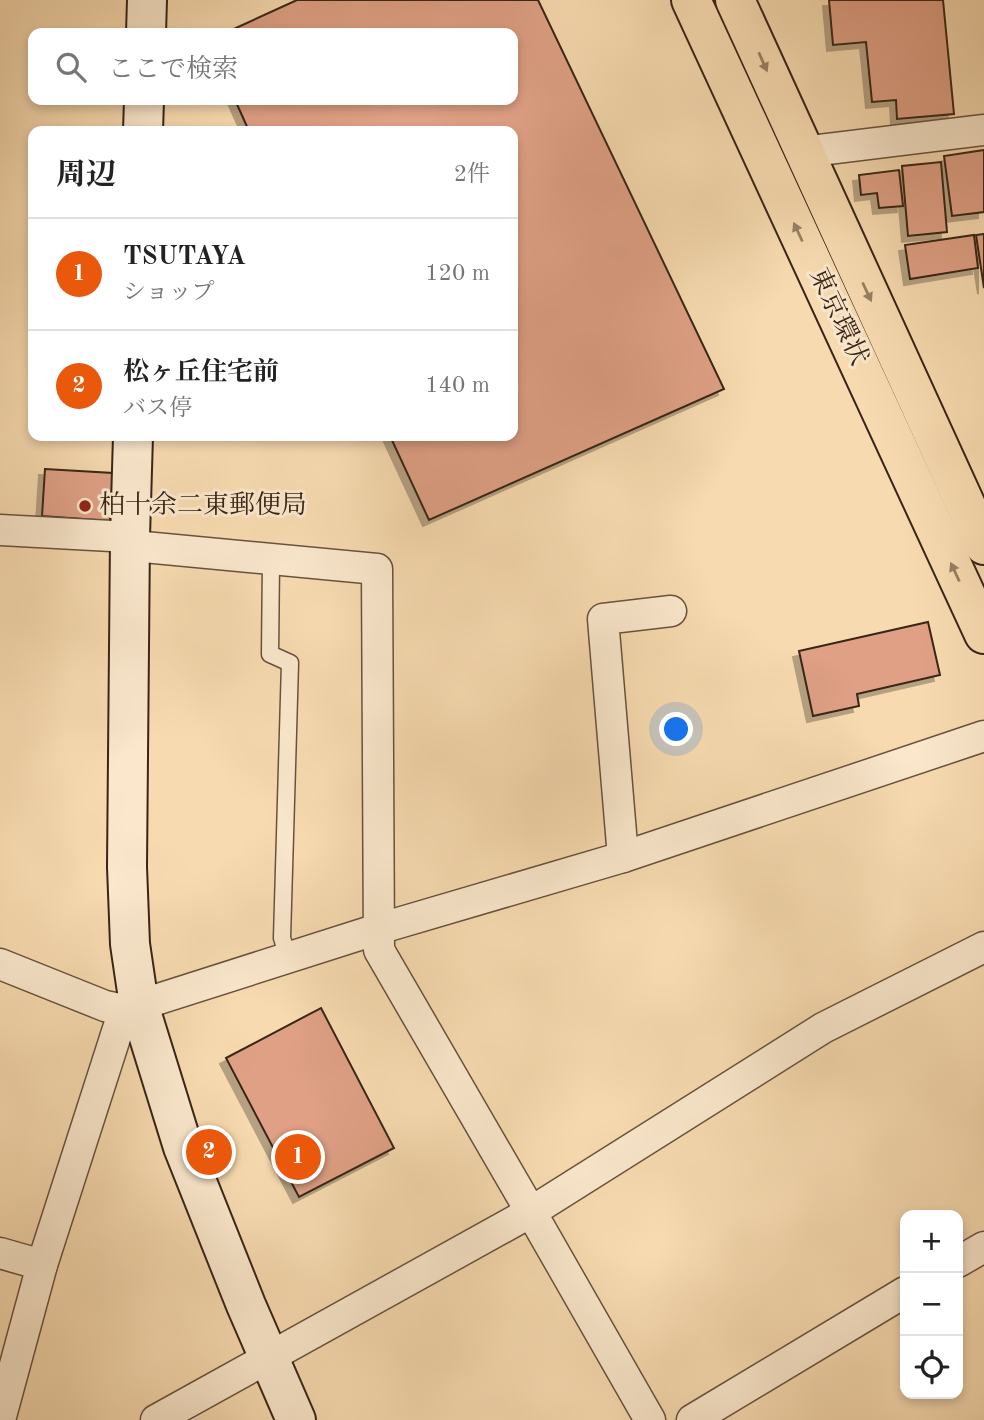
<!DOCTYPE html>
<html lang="ja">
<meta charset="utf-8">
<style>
:root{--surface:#fff;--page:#f2f2f2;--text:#222;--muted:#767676;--line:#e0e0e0;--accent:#ea580c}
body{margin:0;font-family:"Old Standard TT","Noto Serif JP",serif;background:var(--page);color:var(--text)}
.controls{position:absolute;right:21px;bottom:21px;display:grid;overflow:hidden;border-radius:14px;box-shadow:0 4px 10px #0003}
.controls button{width:63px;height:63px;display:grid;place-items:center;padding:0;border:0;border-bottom:2px solid var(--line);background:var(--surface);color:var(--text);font:35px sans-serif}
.you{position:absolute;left:677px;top:730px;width:24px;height:24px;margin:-18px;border:5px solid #fff;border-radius:50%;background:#1a73e8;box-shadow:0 0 0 10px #1a73e833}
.badge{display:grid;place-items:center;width:46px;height:46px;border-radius:50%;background:var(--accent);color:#fff;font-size:23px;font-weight:700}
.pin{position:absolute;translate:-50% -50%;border:4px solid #fff;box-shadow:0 2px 7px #0006}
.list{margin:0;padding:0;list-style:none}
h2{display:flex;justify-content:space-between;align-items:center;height:91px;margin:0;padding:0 28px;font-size:30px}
h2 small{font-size:23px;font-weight:400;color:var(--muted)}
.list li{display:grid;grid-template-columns:46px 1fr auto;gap:21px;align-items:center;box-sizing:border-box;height:112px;padding:0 28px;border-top:2px solid var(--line)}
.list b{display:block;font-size:26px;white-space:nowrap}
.list p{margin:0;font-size:23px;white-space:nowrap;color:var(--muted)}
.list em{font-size:23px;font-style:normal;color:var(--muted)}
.icon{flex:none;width:38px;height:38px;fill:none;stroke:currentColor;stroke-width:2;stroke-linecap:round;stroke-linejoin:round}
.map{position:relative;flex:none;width:984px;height:1420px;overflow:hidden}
.search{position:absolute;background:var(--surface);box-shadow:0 4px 10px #0003;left:28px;top:28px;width:490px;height:77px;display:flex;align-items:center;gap:18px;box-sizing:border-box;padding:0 24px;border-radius:14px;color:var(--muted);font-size:26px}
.panel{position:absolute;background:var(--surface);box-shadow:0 4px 10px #0003;left:28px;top:126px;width:490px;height:315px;border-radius:14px}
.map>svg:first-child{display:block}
</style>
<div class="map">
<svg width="984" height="1420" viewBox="0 0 984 1420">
<defs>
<filter id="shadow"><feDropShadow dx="-6" dy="6" stdDeviation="0" flood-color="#0004"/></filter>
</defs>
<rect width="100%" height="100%" fill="#f7dab0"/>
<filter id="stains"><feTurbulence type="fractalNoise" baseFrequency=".00286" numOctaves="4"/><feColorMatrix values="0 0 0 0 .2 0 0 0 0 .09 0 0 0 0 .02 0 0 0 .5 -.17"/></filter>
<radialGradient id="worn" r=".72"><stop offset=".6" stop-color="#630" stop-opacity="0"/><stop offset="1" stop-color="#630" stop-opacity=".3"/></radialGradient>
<g fill="#dfa085" stroke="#382517" stroke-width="2" filter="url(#shadow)">
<path d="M297,0h241l186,389 -295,131 -39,-84h123v-305h-264l-14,-31h278v-67h-288z"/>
<path d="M829,0h114l11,114 -57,5 -1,-19 -24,2 -6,-60 -33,3z"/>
<path d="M984,150v62l-32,4 -8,-60z"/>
<path d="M941,162l6,70 -39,4 -6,-70z"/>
<path d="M899,170l4,36 -24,2 -2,-15 -16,2 -2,-20z"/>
<path d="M984,234v54l-8,-53z"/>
<path d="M974,235l4,33 -68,11 -5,-34z"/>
<path d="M45,469l68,4 -3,48 -68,-5z"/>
<path d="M928,622l12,53 -83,19 2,12 -46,10 -14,-65z"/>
<path d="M321,1008l73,140 -95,49 -73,-139z"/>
</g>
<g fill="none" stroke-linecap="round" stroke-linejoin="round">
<g stroke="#68523d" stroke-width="19">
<path id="lane" d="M271,561l-1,93 20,9 -8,275 6,19"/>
</g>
<g stroke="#68523d" stroke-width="33">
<g id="street">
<path d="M803,152l181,-22"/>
<path d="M0,530l130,7 14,10 233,22 2,381 152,262 -375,208"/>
<path d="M623,857l-20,-238 68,-8"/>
<path d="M0,964l105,42 19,4"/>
<path d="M0,1253l42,12"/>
<path d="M958,1262l26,-15"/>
<path d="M0,1420l42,-155 82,-255 254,-81 245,-72 361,-121"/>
<path d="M650,1420l-119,-208 292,-184 161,-81"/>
<path d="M692,1420l213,-128"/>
</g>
</g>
<g stroke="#382517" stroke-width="42">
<g id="secondary">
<path d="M146,33l1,-33"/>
<path d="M143,131l1,-31"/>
<path d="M133,436l-3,101 -3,330 3,77 9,61 44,142 63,158 50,115"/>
</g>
</g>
<g stroke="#382517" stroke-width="42">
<g id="highway">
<path d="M691,0l293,634"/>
<path d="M735,0l249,545"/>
</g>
</g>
<use href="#lane" stroke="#fae7cc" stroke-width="16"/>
<use href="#street" stroke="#fae7cc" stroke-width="30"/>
<use href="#secondary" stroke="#fae7cc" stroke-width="38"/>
<use href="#highway" stroke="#f7dab0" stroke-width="38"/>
</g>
<defs><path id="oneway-solid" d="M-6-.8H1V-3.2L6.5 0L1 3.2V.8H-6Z" transform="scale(1.75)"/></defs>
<g fill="#988064">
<use href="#oneway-solid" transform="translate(763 62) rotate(66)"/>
<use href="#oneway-solid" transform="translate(798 232) rotate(-115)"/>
<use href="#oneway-solid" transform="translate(867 292) rotate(65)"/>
<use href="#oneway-solid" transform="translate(955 572) rotate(-115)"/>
</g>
<circle fill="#8f2418" stroke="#fae7cc" stroke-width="2.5" cx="85" cy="506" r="7"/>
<g text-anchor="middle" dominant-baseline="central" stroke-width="6" stroke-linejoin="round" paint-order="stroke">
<g font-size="26" fill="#382517" stroke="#fae7cc">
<text transform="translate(838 317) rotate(65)">東京環状</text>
</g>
<g font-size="26" fill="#382517" stroke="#fae7cc" text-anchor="start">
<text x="99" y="506">柏十余二東郵便局</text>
</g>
</g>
<rect width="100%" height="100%" filter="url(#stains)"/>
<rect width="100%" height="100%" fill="url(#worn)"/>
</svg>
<div class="controls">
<button>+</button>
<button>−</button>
<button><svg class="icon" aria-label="locate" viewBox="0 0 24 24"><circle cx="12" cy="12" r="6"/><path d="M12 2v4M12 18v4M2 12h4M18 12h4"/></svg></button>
</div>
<div class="you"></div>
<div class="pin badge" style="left:298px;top:1157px">1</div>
<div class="pin badge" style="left:209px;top:1152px">2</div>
<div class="search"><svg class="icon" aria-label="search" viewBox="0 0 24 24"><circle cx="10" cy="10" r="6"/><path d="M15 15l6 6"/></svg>ここで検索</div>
<section class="panel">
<h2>周辺<small>2件</small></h2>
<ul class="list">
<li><span class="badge">1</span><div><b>TSUTAYA</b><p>ショップ</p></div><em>120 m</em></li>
<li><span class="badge">2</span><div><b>松ヶ丘住宅前</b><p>バス停</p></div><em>140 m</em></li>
</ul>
</section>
</div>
